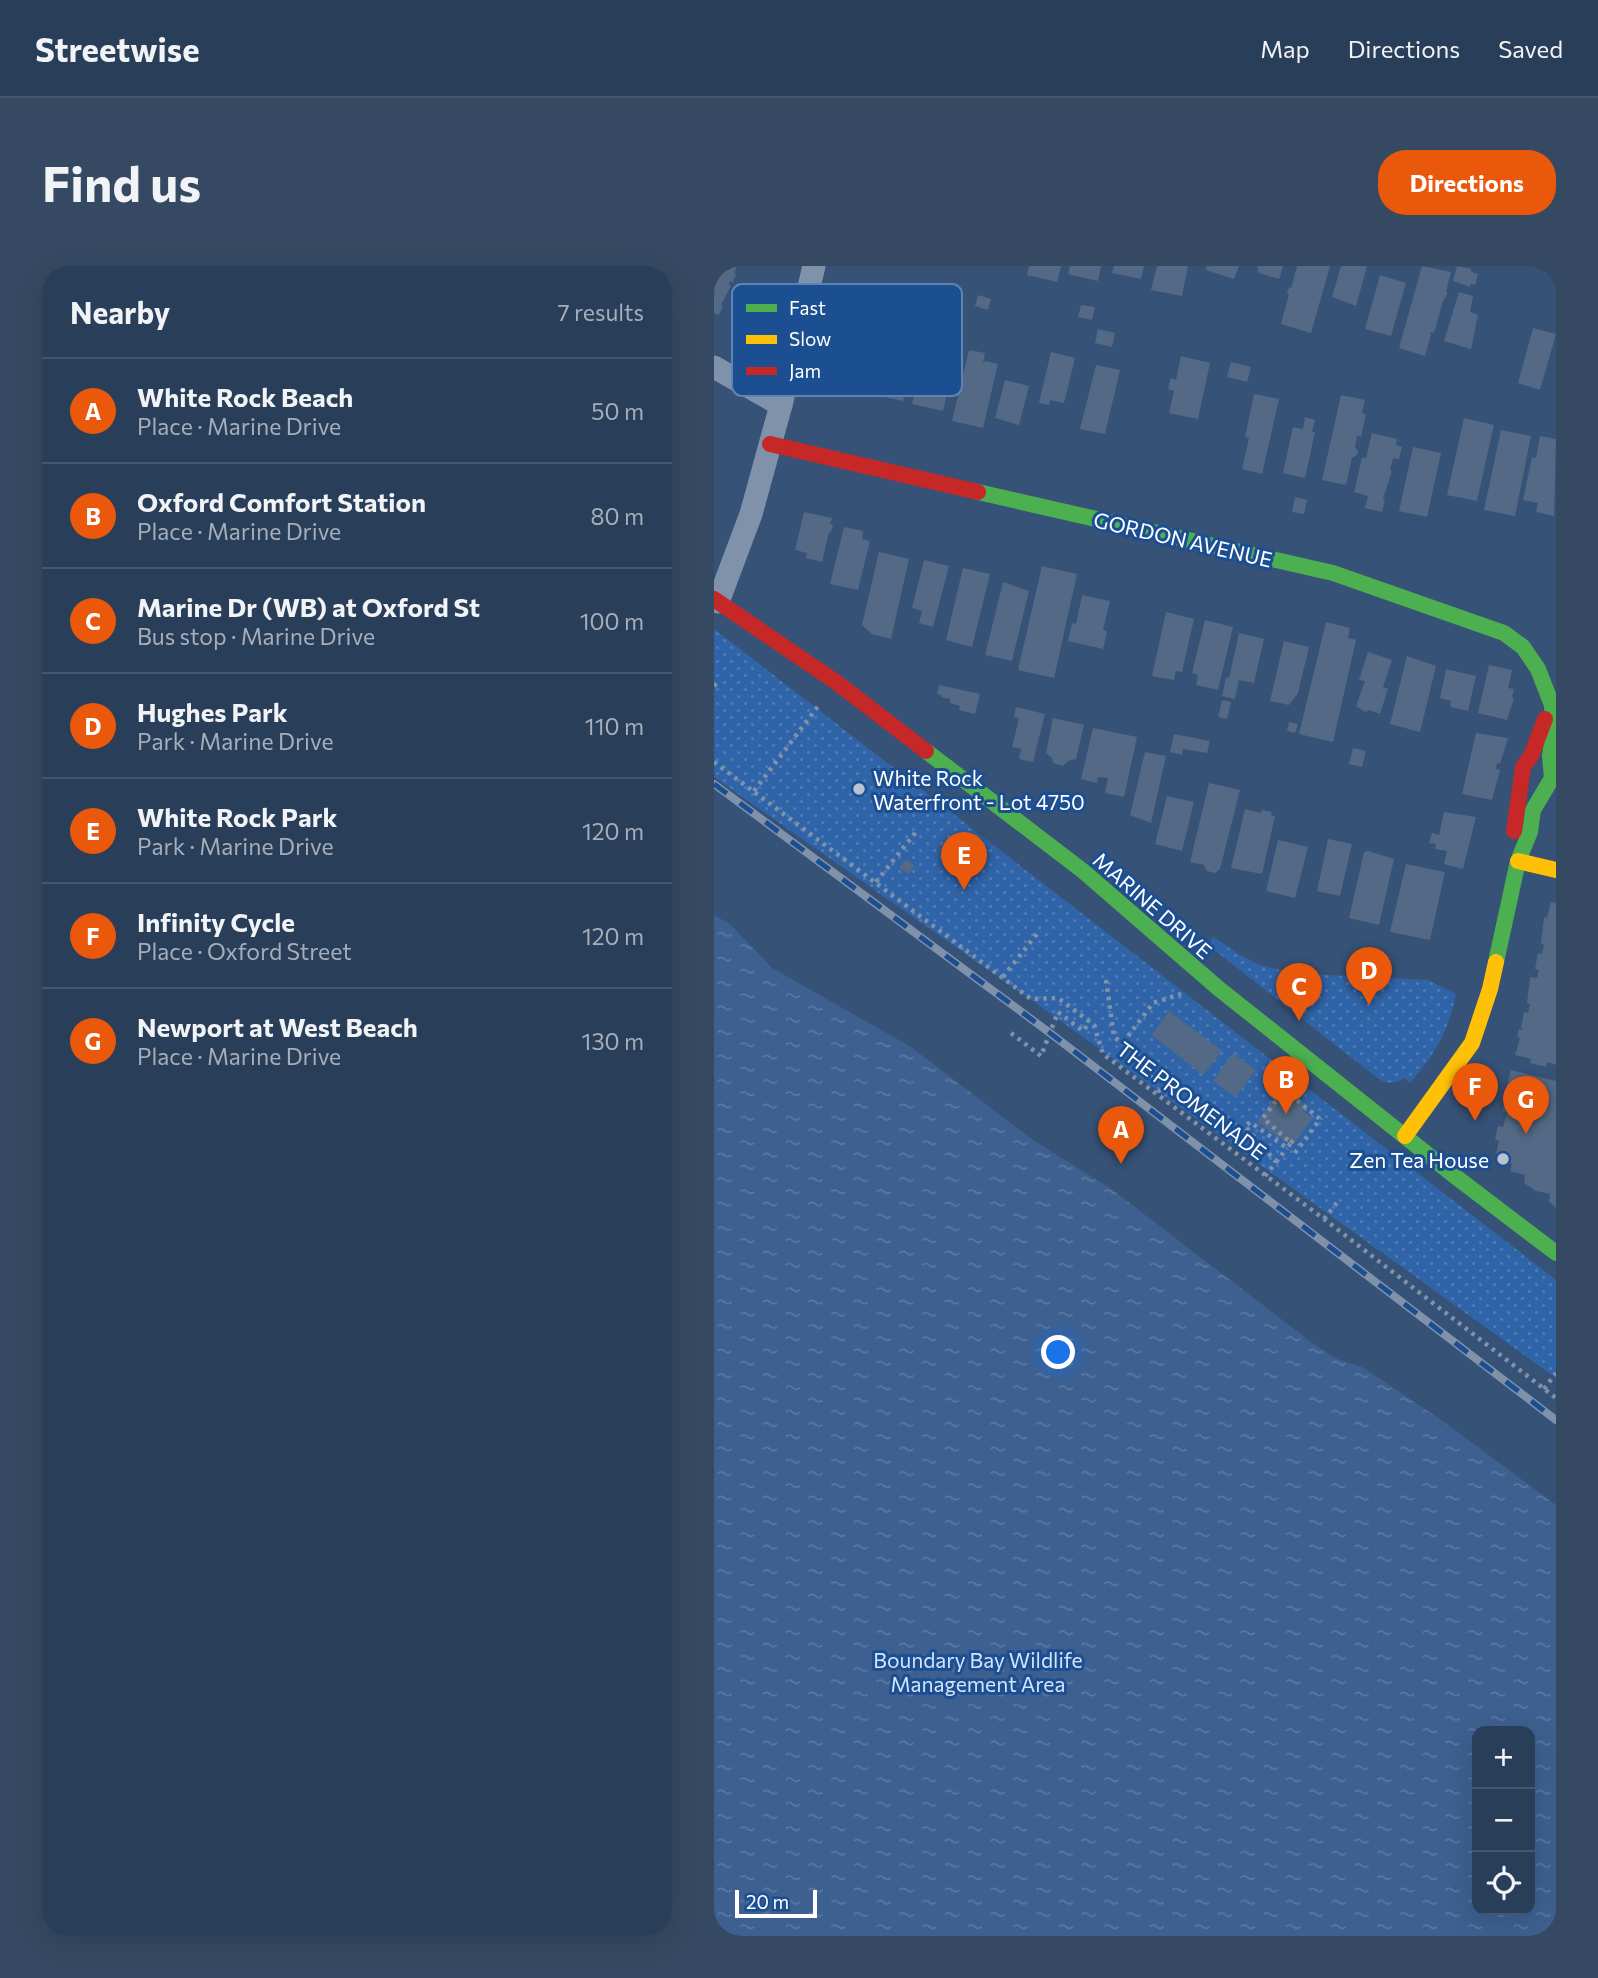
<!DOCTYPE html>
<meta charset="utf-8">
<style>
:root{--surface:#293e59;--page:#354962;--text:#f1f3f6;--muted:#a5aeba;--line:#45576f;--accent:#ea580c}
body{margin:0;font-family:Commissioner,sans-serif;background:var(--page);color:var(--text)}
.controls{position:absolute;right:21px;bottom:21px;display:grid;overflow:hidden;border-radius:14px;box-shadow:0 7px 28px #0002}
.controls button{width:63px;height:63px;display:grid;place-items:center;padding:0;border:0;border-bottom:2px solid var(--line);background:var(--surface);color:var(--text);font:35px sans-serif}
.scale{position:absolute;left:21px;bottom:18px;width:82px;box-sizing:border-box;padding-left:7px;border:4px solid #fff;border-top:0;font-size:19px;line-height:24px;white-space:nowrap;color:#fff;-webkit-text-stroke:5px #1c4e92;paint-order:stroke}
.you{position:absolute;left:345px;top:1087px;width:24px;height:24px;margin:-18px;border:5px solid #fff;border-radius:50%;background:#1a73e8;box-shadow:0 0 0 10px #1a73e833}
.badge{display:grid;place-items:center;width:46px;height:46px;border-radius:50%;background:var(--accent);color:#fff;font-size:23px;font-weight:700}
.pin{position:absolute;translate:-50% -58px;filter:drop-shadow(0 2px 4px #0008)}
.pin::after{content:'';position:absolute;top:37px;width:24px;height:21px;background:inherit;clip-path:polygon(0 0,100% 0,50% 100%)}
.list{margin:0;padding:0;list-style:none}
h2{display:flex;justify-content:space-between;align-items:center;height:91px;margin:0;padding:0 28px;font-size:30px}
h2 small{font-size:23px;font-weight:400;color:var(--muted)}
.list li{display:grid;grid-template-columns:46px 1fr auto;gap:21px;align-items:center;box-sizing:border-box;height:105px;padding:0 28px;border-top:2px solid var(--line)}
.list b{display:block;font-size:26px;white-space:nowrap}
.list p{margin:0;font-size:23px;white-space:nowrap;color:var(--muted)}
.list em{font-size:23px;font-style:normal;color:var(--muted)}
.icon{flex:none;width:38px;height:38px;fill:none;stroke:currentColor;stroke-width:2;stroke-linecap:round;stroke-linejoin:round}
.map{position:relative;flex:none;width:842px;height:1670px;overflow:hidden;border-radius:28px}
header{display:flex;align-items:center;gap:42px;box-sizing:border-box;height:98px;padding:0 35px;background:var(--surface);border-bottom:2px solid var(--line)}
header strong{font-size:33px}
nav{display:flex;gap:38px;margin-inline-start:auto;font-size:24px}
.intro{display:flex;align-items:center;justify-content:space-between;box-sizing:border-box;height:168px;padding:0 42px}
h1{margin:0;font-size:49px}
.button{padding:18px 32px;border-radius:28px;background:var(--accent);color:#fff;font-size:24px;font-weight:700}
main{display:flex;gap:42px;padding:0 42px}
aside{flex:1;background:var(--surface);border-radius:28px;box-shadow:0 7px 28px #0002}
.map>svg:first-child{display:block}
</style>
<header>
<strong>Streetwise</strong>
<nav><a>Map</a><a>Directions</a><a>Saved</a></nav>
</header>
<div class="intro"><h1>Find us</h1><a class="button">Directions</a></div>
<main>
<aside>
<h2>Nearby<small>7 results</small></h2>
<ul class="list">
<li><span class="badge">A</span><div><b>White Rock Beach</b><p>Place · Marine Drive</p></div><em>50 m</em></li>
<li><span class="badge">B</span><div><b>Oxford Comfort Station</b><p>Place · Marine Drive</p></div><em>80 m</em></li>
<li><span class="badge">C</span><div><b>Marine Dr (WB) at Oxford St</b><p>Bus stop · Marine Drive</p></div><em>100 m</em></li>
<li><span class="badge">D</span><div><b>Hughes Park</b><p>Park · Marine Drive</p></div><em>110 m</em></li>
<li><span class="badge">E</span><div><b>White Rock Park</b><p>Park · Marine Drive</p></div><em>120 m</em></li>
<li><span class="badge">F</span><div><b>Infinity Cycle</b><p>Place · Oxford Street</p></div><em>120 m</em></li>
<li><span class="badge">G</span><div><b>Newport at West Beach</b><p>Place · Marine Drive</p></div><em>130 m</em></li>
</ul>
</aside>
<div class="map">
<svg width="842" height="1670" viewBox="0 0 842 1670">
<defs>
<pattern id="green-dots" width="8" height="8" patternUnits="userSpaceOnUse" patternTransform="scale(1.75)"><rect width="8" height="8" fill="#3064a8"/><path d="M2 2h.1M6 6h.1" fill="none" stroke="#4f7bb5" stroke-width="1.8" stroke-linecap="round"/></pattern>
<pattern id="water-ripples" width="26" height="14" patternUnits="userSpaceOnUse" patternTransform="scale(1.75)"><rect width="26" height="14" fill="#3d6090"/><path d="M2 4q2-2 4 0t4 0M15 11q2-2 4 0t4 0" fill="none" stroke="#5a78a1"/></pattern>
</defs>
<rect width="100%" height="100%" fill="#375277"/>
<g fill="url(#green-dots)">
<path d="M0,363l842,651v98l-519,-374 -323,-227z"/>
<path d="M499,671l26,17 18,10 18,5 33,5 120,6 28,14c-7,35 -22,63 -46,89l-6,-5c-8,6 -14,6 -24,2l-172,-135z"/>
</g>
<path fill="url(#water-ripples)" fill-rule="evenodd" d="M0,649l16,9 42,44 139,79 122,93 77,48 205,157 22,14 27,9 83,56 109,81v431h-842zM763,1465h53v179h-53z"/>
<g fill="#536986">
<path d="M0,0h23l-3,7 2,1 -3,8 -3,-1 -1,4 2,1 -10,19h2l-4,10 -5,-2z"/>
<path d="M315,0h32l-4,16 -30,-7z"/>
<path d="M356,0h31l-3,15 -30,-7z"/>
<path d="M400,0h30l-3,13 -29,-6z"/>
<path d="M443,0h31l-6,30 -31,-6z"/>
<path d="M493,0h32l-5,13 -28,-9z"/>
<path d="M543,0h26l-4,13 -20,-6z"/>
<path d="M583,0h33l-19,67 -30,-9 8,-30 -2,-1 2,-6 2,1z"/>
<path d="M627,0h26l-11,40 -24,-9z"/>
<path d="M708,0l29,6 -5,20 2,1 -5,8 -9,32 -5,-1 2,3 -6,21 -26,-8z"/>
<path d="M743,0l14,3v3l7,2 -3,11 -4,-1 -1,3 -17,-6z"/>
<path d="M666,9l26,8 -15,53 -26,-7z"/>
<path d="M745,26l14,4 -3,16 8,3 -7,34 -27,-8z"/>
<path d="M264,29l13,4 -3,11 -13,-4z"/>
<path d="M367,39l14,2 -3,13 -14,-3z"/>
<path d="M179,59l27,7 -17,69 -27,-6z"/>
<path d="M819,62l23,6 -16,56 -22,-7z"/>
<path d="M384,63l17,4 -3,14 -17,-4z"/>
<path d="M227,73l18,5 -16,67 -31,-7 16,-63 12,3z"/>
<path d="M255,84l16,3 -2,10 3,-2 12,3 -15,64 -31,-7z"/>
<path d="M337,86l24,6 -11,45 -14,-3 -1,5 -10,-2z"/>
<path d="M467,90l29,7 -12,56 -29,-6 5,-22 -6,-2 3,-11 5,2z"/>
<path d="M517,96l20,5 -4,15 -20,-5z"/>
<path d="M382,99l24,5 -15,64 -25,-5z"/>
<path d="M291,114l24,6 -10,39 -24,-7z"/>
<path d="M540,128l25,5 -17,75 -20,-5 7,-31 -4,-1z"/>
<path d="M627,129l24,5 -3,13 4,1 -4,18 -1,5 -4,-1 -2,11 3,4 -1,4 -5,3 -6,27 -24,-5z"/>
<path d="M591,151l10,3 -3,12h3l-10,46 -22,-5 10,-46 10,2z"/>
<path d="M750,152l30,7 -17,76 -30,-6z"/>
<path d="M787,164l30,6 -16,80 -31,-6z"/>
<path d="M658,167l25,6 -1,6 6,2 -3,12 -6,-1 -3,12 2,1 -9,28 2,1 -3,12 -17,-4 3,-12 -14,-4 8,-35 4,1z"/>
<path d="M826,170l16,3 -2,77 -18,-4 2,-9 -15,-3 9,-43 4,1z"/>
<path d="M699,181l28,6 -14,64 -28,-6z"/>
<path d="M581,231l12,3 -3,14 -12,-2z"/>
<path d="M90,246l28,6 -2,6 3,1 -2,7h-2l-7,30 -16,-4 1,-5 -12,-3z"/>
<path d="M130,261l19,4 -1,8 8,2 -12,49 -28,-6z"/>
<path d="M165,286l30,7 -18,80 -19,-5 -10,-9z"/>
<path d="M210,294l25,6 -16,61 -14,-4 3,-12 -10,-3z"/>
<path d="M328,300l35,8 -23,104 -36,-8z"/>
<path d="M249,302l27,6 -18,73 -26,-7z"/>
<path d="M289,316l26,9 -17,70 -27,-6z"/>
<path d="M368,329l28,6 -7,29 4,1 -4,18 -35,-8 4,-18 4,1z"/>
<path d="M452,346l28,7 -12,53 -6,-1 -2,9 -22,-4z"/>
<path d="M491,354l28,7 -15,63 -22,-5 2,-10 -6,-2z"/>
<path d="M612,356l24,6 -2,10 8,2 -23,102 -34,-8z"/>
<path d="M525,367l25,6 -10,44 -15,-3 -4,19 -13,-3 4,-19 3,1z"/>
<path d="M570,375l25,6 -11,46 -9,12 -19,-4z"/>
<path d="M654,386l24,8 -9,27 5,2 -8,25 -11,-4 -4,2 -9,-6 9,-25 -6,-1z"/>
<path d="M693,390l29,10 -16,66 -30,-8z"/>
<path d="M775,399l23,5 -4,18 6,1 -2,8 2,1 -7,22 -29,-7z"/>
<path d="M732,403l30,7 -8,35 -18,-4 1,-6 -11,-3z"/>
<path d="M225,419l41,9 -5,20 -16,-4 1,-4 -10,-3v-4l-9,-2v-2l-4,-1z"/>
<path d="M508,434l9,2 -4,17 -9,-2z"/>
<path d="M302,441l29,7 -12,48 -14,-3 2,-10 -9,-2 7,-29 -5,-1z"/>
<path d="M339,452l31,7 -8,34 -8,2 -5,5 -10,-3 -1,-5 -6,-5z"/>
<path d="M575,456l9,2 -3,9 -8,-2z"/>
<path d="M379,462l44,9 -13,60 -19,-4 3,-15 -10,-1 -1,6 -16,-4z"/>
<path d="M762,467l32,5 -8,26 -3,-1 -1,6 4,1 -8,30 -30,-6z"/>
<path d="M460,468l36,7 -3,12 -24,-4 -1,6 -12,-3z"/>
<path d="M639,482l13,3 -4,16 -13,-3z"/>
<path d="M431,486l21,4 -15,67 -21,-8z"/>
<path d="M495,517l31,7 -20,79 -5,4 -8,-2 -3,-6 -14,-3z"/>
<path d="M453,530l27,6 -12,49 -27,-7z"/>
<path d="M531,543l16,4 1,-3 10,2 -1,3 4,1 -13,58 -31,-6z"/>
<path d="M730,546l32,5 -13,52 -19,-5 3,-13 -12,-2 1,-5 -7,-1 3,-10 7,2z"/>
<path d="M614,573l24,5 -12,52 -23,-5z"/>
<path d="M564,574l30,7 -13,51 -29,-7z"/>
<path d="M654,585l26,8 -15,66 -30,-7 15,-66z"/>
<path d="M192,593l9,7 -7,8 -9,-6z"/>
<path d="M692,598l39,8 -15,68 -40,-8z"/>
<path d="M837,636l5,1v162l-9,-3 -1,5 -16,-4 1,-4 -16,-4 5,-17 -3,-1 2,-8 5,1 -3,-2 3,-16 4,1 2,-9 -3,-1 3,-26 7,1 2,-8 -4,-1 3,-16 4,1 2,-9 -3,-1 3,-27 3,1z"/>
<path d="M455,745l53,40 -19,24 -51,-40z"/>
<path d="M519,787l23,17 -20,27 -23,-16z"/>
<path d="M797,804l45,11v127l-7,-6 1,-8 -14,-3 -12,-8 1,-8 -15,-4 2,-7 -17,-5 4,-18 -4,-1 3,-14 5,1 4,-15 -5,-1 3,-12 5,1 3,-13 -6,-1z"/>
<path d="M569,821l24,18 -4,6 10,7 -21,28 -35,-24z"/>
</g>
<g fill="none" stroke-linecap="round" stroke-linejoin="round">
<g stroke="#7f92aa" stroke-width="4.5" stroke-dasharray="3.5 5" stroke-linecap="butt">
<path d="M0,420l3,-3"/>
<path d="M0,496l317,237 27,-1 36,27 9,29 221,165 232,179"/>
<path d="M40,525l65,-86"/>
<path d="M162,616l40,-50"/>
<path d="M289,711l37,-47"/>
<path d="M392,714l8,57 23,17 26,43"/>
<path d="M297,767l30,23 17,-44 25,19 7,-9"/>
<path d="M409,777l30,-40 28,-9"/>
<path d="M577,877l5,-7"/>
<path d="M581,887l26,-35"/>
<path d="M562,896l11,-14"/>
<path d="M551,910l11,-14 -31,-36 5,-4 37,26 4,-5 -28,-25 21,-28 36,29"/>
<path d="M610,953l15,-19"/>
<path d="M830,1123l12,-16"/>
</g>
<g stroke="#7f92aa" stroke-width="23">
<path d="M0,101l67,38"/>
<path d="M4,336l33,-88 30,-109 33,-139"/>
</g>
<g stroke="#4caf50" stroke-width="16">
<path d="M264,226l355,81 171,60 19,14 15,22 14,36 1,28 -3,23 2,22 -19,32 -3,22 -12,29 -22,101"/>
<path d="M212,485l157,120 135,117 238,189 100,76"/>
</g>
<g stroke="#ffc107" stroke-width="16">
<path d="M804,595l38,9"/>
<path d="M691,870l67,-93 18,-54 6,-27"/>
</g>
<g stroke="#c62828" stroke-width="16">
<path d="M56,178l208,48"/>
<path d="M0,333l122,83 90,69"/>
<path d="M800,565l9,-64 8,-11 14,-37"/>
</g>
<g stroke="#7f92a9" stroke-width="8">
<path id="rail" d="M0,518l336,249 506,387"/>
</g>
<use href="#rail" stroke="#1c4e92" stroke-width="5" stroke-dasharray="16" stroke-linecap="butt"/>
</g>
<g fill="#b9c2cf" stroke="#1c4e92" stroke-width="2.5">
<circle cx="145" cy="523" r="7"/>
<circle cx="789" cy="893" r="7"/>
</g>
<g text-anchor="middle" dominant-baseline="central" stroke-width="6" stroke-linejoin="round" paint-order="stroke">
<g font-size="21" fill="#fff" stroke="#1c4e92">
<text transform="translate(469 273) rotate(13)">GORDON AVENUE</text>
<text transform="translate(439 639) rotate(41)">MARINE DRIVE</text>
<text transform="translate(478 834) rotate(37)">THE PROMENADE</text>
</g>
<g font-size="21" fill="#fff" stroke="#1c4e92" text-anchor="start">
<text x="159" y="511">White Rock<tspan x="159" dy="24">Waterfront - Lot 4750</tspan></text>
<text x="775" y="893" text-anchor="end">Zen Tea House</text>
</g>
<g font-size="21" fill="#d3e4fa" stroke="#1c4e92">
<text x="264" y="1393">Boundary Bay Wildlife<tspan x="264" dy="24">Management Area</tspan></text>
</g>
</g>
<rect x="18" y="18" width="230" height="112" rx="10" fill="#1c4e92" stroke="#6083b3" stroke-width="2"/>
<rect x="32" y="38" width="31" height="8" fill="#4caf50"/>
<rect x="32" y="69" width="31" height="9" fill="#ffc107"/>
<rect x="32" y="101" width="31" height="8" fill="#c62828"/>
<g font-size="19" fill="#fff">
<text x="75" y="49">Fast</text>
<text x="75" y="80">Slow</text>
<text x="75" y="112">Jam</text>
</g>
</svg>
<div class="controls">
<button>+</button>
<button>−</button>
<button><svg class="icon" aria-label="locate" viewBox="0 0 24 24"><circle cx="12" cy="12" r="6"/><path d="M12 2v4M12 18v4M2 12h4M18 12h4"/></svg></button>
</div>
<div class="scale">20 m</div>
<div class="you"></div>
<div class="pin badge" style="left:407px;top:898px">A</div>
<div class="pin badge" style="left:572px;top:848px">B</div>
<div class="pin badge" style="left:585px;top:755px">C</div>
<div class="pin badge" style="left:655px;top:739px">D</div>
<div class="pin badge" style="left:250px;top:624px">E</div>
<div class="pin badge" style="left:761px;top:855px">F</div>
<div class="pin badge" style="left:812px;top:868px">G</div>
</div>
</main>
